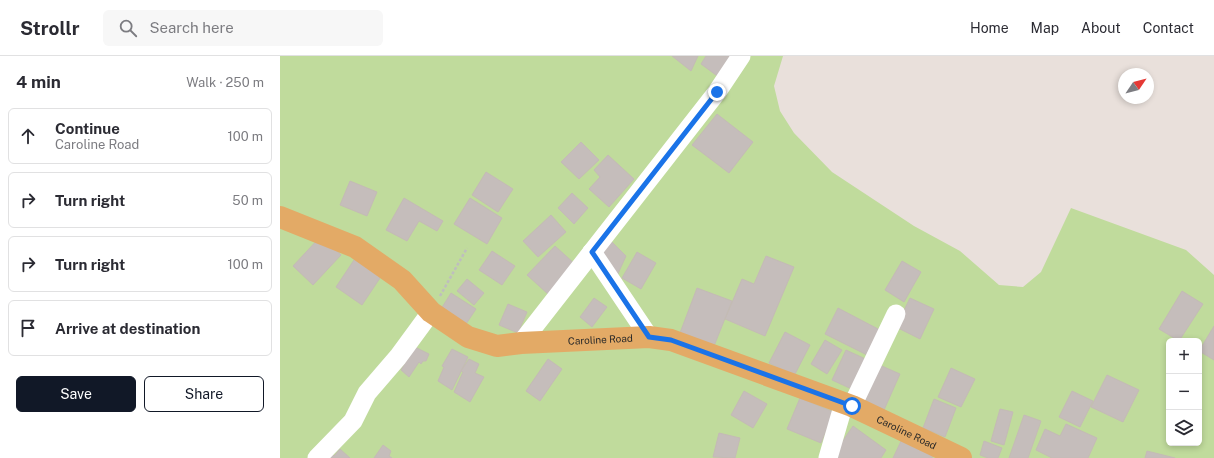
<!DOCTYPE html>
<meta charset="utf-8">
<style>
:root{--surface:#fff;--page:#f7f7f7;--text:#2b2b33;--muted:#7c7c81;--line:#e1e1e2;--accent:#111827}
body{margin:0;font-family:"Public Sans",sans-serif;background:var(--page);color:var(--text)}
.controls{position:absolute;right:12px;bottom:12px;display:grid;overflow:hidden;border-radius:6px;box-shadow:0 2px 6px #0003}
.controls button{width:36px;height:36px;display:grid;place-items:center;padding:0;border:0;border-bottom:1px solid var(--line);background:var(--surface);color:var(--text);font:20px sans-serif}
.compass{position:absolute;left:838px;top:12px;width:36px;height:36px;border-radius:50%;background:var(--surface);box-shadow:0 2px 6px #0003;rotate:55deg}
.stop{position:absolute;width:12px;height:12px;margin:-9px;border:3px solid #1a73e8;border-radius:50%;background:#fff}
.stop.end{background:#1a73e8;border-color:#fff;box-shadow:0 1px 4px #0008}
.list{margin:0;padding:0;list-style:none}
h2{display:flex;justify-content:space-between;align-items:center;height:52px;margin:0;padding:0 16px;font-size:17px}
h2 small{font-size:13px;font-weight:400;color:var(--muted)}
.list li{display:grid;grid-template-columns:26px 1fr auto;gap:12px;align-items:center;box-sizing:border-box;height:56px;margin:0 8px 8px;padding:0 8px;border:1px solid var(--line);border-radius:6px}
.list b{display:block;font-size:15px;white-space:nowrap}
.list p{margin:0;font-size:13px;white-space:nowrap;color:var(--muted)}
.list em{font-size:13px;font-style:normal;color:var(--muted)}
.actions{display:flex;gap:8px;padding:12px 16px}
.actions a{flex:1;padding:9px 0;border:1px solid var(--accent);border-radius:6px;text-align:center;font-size:14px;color:var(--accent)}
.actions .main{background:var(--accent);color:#fff}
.icon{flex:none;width:22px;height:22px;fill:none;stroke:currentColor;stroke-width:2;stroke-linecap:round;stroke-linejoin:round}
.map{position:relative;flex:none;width:934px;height:402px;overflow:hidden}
header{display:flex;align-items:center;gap:24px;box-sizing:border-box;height:56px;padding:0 20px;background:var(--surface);border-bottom:1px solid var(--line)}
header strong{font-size:19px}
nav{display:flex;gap:22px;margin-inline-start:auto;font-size:14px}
.search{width:280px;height:36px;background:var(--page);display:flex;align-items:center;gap:10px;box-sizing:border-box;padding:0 14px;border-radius:6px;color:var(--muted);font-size:15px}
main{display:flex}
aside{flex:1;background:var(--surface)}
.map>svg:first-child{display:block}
</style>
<header>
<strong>Strollr</strong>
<div class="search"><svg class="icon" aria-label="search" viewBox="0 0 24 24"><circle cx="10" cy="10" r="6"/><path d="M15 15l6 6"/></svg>Search here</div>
<nav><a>Home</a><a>Map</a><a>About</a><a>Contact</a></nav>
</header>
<main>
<aside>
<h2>4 min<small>Walk · 250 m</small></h2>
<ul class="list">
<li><svg class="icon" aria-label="ahead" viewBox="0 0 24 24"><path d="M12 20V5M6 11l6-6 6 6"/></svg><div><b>Continue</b><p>Caroline Road</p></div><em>100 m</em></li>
<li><svg class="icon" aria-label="right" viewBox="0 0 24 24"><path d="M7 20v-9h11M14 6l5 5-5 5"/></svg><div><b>Turn right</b></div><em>50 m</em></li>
<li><svg class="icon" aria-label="right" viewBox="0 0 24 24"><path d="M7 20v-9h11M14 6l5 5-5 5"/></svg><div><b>Turn right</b></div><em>100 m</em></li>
<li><svg class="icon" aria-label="arrive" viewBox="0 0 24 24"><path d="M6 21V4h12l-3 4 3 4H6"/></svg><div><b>Arrive at destination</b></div></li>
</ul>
<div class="actions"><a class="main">Save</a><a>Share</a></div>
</aside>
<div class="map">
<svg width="934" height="402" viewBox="0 0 934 402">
<rect width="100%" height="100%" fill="#e9e0db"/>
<path fill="#c0db9c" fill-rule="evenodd" d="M0,0h503l-9,30 6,25 14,22 38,39 82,54 46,25 39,34 24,2 18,-15 30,-64 115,42 28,25v183h-934zM889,285h30v102h-30z"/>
<g fill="#c5bdbb" stroke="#c4bbb5">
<path d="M392,0h26l-7,15z"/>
<path d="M426,0h29l-15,22 -19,-14z"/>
<path d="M437,58l36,28 -24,31 -37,-28z"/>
<path d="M301,86l18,18 -20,19 -18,-17z"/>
<path d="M328,99l26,24 -25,28 -20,-18 11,-12 -6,-7z"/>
<path d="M206,116l27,17 -15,23 -26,-17z"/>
<path d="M70,125l27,11 -10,24 -27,-11z"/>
<path d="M292,137l16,15 -14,16 -16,-16z"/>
<path d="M124,142l39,23 -6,10 -18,-10 -12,20 -21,-11z"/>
<path d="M190,142l32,20 -15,26 -33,-20z"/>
<path d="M271,159l15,17 -28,25 -15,-16z"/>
<path d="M41,180l20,19 -28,30 -20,-19z"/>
<path d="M329,183l17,17 -10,22 -16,-19z"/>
<path d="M275,190l21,19 -27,30 -22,-20z"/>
<path d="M212,195l23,15 -13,19 -23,-15z"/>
<path d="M357,196l19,11 -15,26 -19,-11z"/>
<path d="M486,200l28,11 -29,69 -40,-17 17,-40 12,5z"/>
<path d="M76,201l26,18 -20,30 -26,-18z"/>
<path d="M622,205l19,11 -17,30 -19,-12z"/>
<path d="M187,223l17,14 -10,12 -17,-14z"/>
<path d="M417,232l35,13 -18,45 -34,-13z"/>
<path d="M902,235l21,13 -24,37 -20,-12z"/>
<path d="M171,237l25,16 -10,15 -25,-15z"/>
<path d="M314,242l13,9 -15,20 -12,-10z"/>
<path d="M630,242l24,11 -14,30 -24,-12z"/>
<path d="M228,248l19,8 -9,21 -19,-8z"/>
<path d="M558,252l42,22 -13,25 -42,-21z"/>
<path d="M934,270v34l-15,-9z"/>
<path d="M505,276l25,13 -16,31 -25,-13z"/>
<path d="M545,284l17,10 -15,24 -16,-10z"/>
<path d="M135,291l14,7 -3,7h-3l-2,3 -2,-2 -10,15 -8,-7z"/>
<path d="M172,293l16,8 -16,33 -14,-9 6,-14 -2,-1z"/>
<path d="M566,294l24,11 -14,30 -24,-11z"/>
<path d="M189,303l10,5 -4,9 9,4 -14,25 -16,-10 9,-20 -2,-1z"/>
<path d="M268,303l14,10 -22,32 -14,-10z"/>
<path d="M595,307l25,11 -16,36 -25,-11z"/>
<path d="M671,312l24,11 -14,28 -23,-10z"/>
<path d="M827,319l32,15 -16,32 -32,-15z"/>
<path d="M464,335l23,13 -14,24 -22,-13z"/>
<path d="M792,335l21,10 -13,26 -21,-10z"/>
<path d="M520,342l34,14 -13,31 -34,-14z"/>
<path d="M654,343l22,9 -11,29 -22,-9z"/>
<path d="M720,353l13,3 -9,33 -13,-4z"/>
<path d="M744,359l17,6 -13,37h-19z"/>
<path d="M786,368l31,14 -9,20h-36l-16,-8 9,-21 15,7z"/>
<path d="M573,370l33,24 -5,8h-50z"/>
<path d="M439,377l21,5 -5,20 -22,-1z"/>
<path d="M622,383l31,15 -1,4h-39z"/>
<path d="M704,385l18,7 -4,10h-10l-8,-3z"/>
<path d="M103,389l8,6 -2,5 3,2h-18z"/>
<path d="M60,393l10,9h-28l7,-7 5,5z"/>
<path d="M867,395l28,7h-30z"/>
</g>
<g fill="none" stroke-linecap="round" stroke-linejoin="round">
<path stroke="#bebebe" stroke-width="2.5" stroke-dasharray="3 2" stroke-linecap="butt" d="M160,240l27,-48"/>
<g stroke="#fff" stroke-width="19">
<path d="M312,196l57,85"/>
<path d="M241,287l196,-251 24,-36"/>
<path d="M572,350l44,-92"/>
<path d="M37,402l36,-37 14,-28 31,-36 33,-45"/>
<path d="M548,402l16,-55"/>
</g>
<path stroke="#e3aa66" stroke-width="22" id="s1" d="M0,161l75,30 47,33 29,32 37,25 29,9 24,-3 128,-6 22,3 181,66 109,52"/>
</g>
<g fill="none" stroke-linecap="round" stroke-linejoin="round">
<path stroke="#1a73e8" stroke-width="5" d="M437,36l-125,160 57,85 22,3 181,66"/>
</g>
<g text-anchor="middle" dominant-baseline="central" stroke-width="4" stroke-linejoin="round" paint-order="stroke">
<g font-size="10" fill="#282828" stroke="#fff">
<text stroke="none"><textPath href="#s1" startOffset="360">Caroline Road</textPath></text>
<text stroke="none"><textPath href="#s1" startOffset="684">Caroline Road</textPath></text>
</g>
</g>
</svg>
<div class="controls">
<button>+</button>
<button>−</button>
<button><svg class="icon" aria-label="layers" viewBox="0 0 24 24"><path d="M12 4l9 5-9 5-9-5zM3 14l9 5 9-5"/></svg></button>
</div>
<svg class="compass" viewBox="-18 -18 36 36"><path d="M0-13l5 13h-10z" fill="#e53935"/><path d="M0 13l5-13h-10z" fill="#7c7c81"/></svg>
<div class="stop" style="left:572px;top:350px"></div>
<div class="stop end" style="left:437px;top:36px"></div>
</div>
</main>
